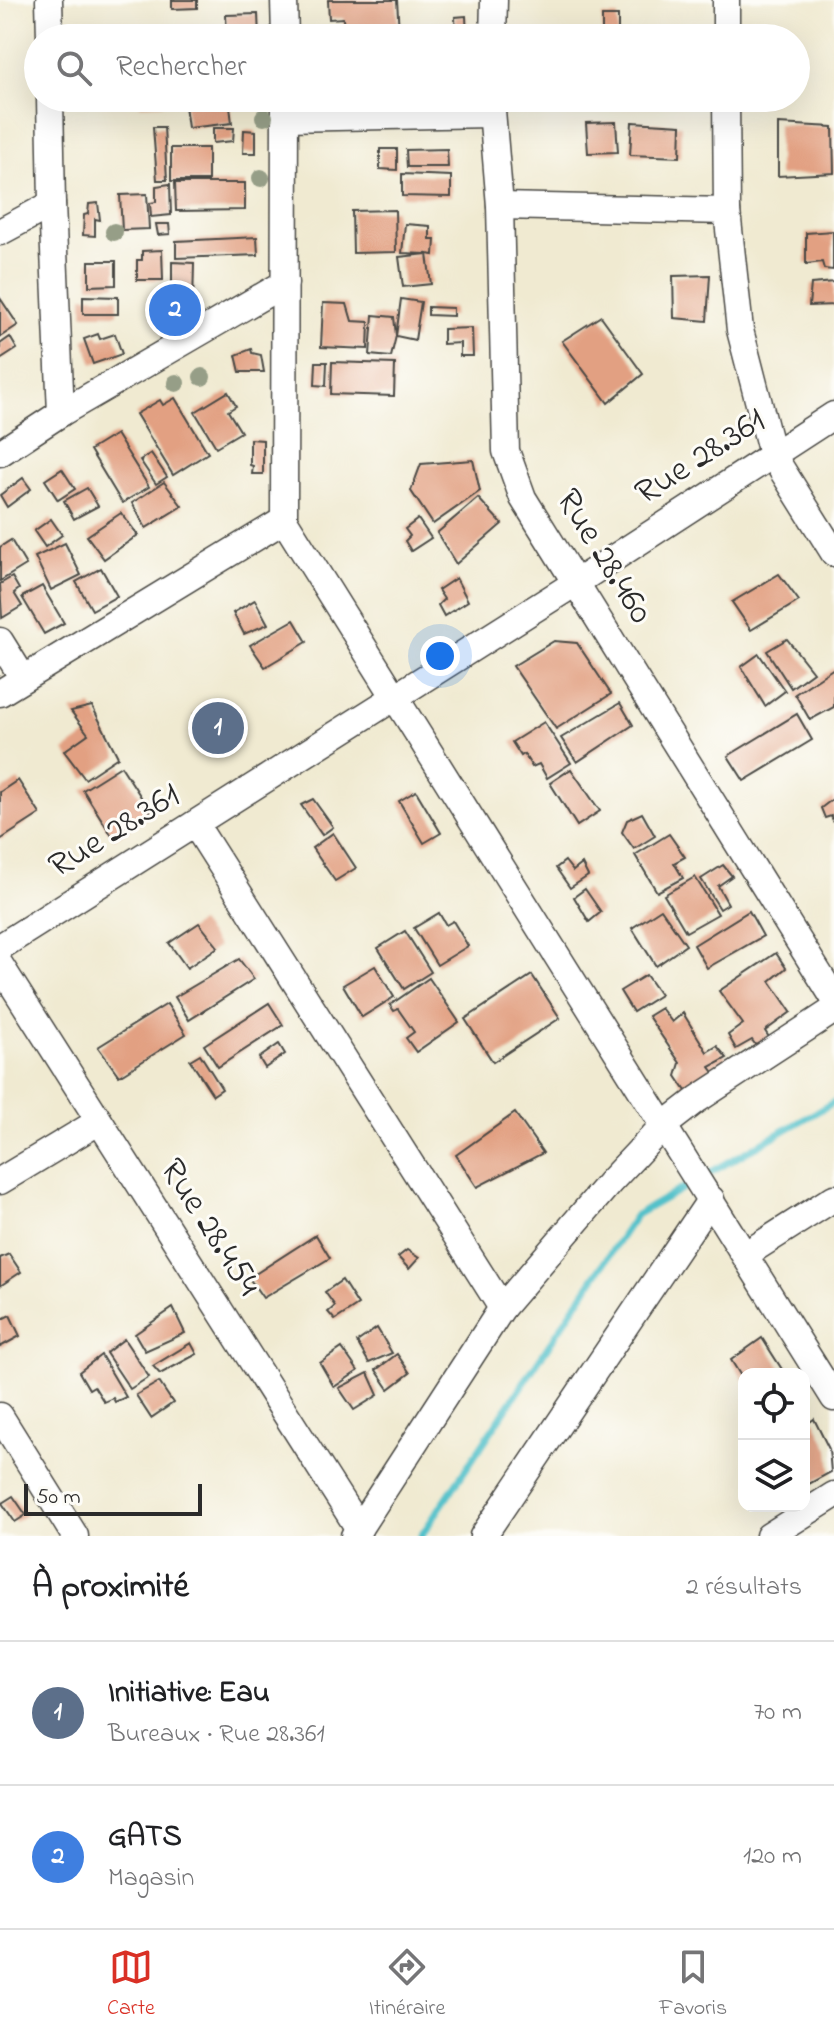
<!DOCTYPE html>
<html lang="fr">
<meta charset="utf-8">
<style>
:root{--surface:#fff;--page:#f6f6f6;--text:#202124;--muted:#757577;--line:#e0e0e0;--accent:#d93025}
body{margin:0;font-family:"Indie Flower",sans-serif;background:var(--page);color:var(--text)}
.controls{position:absolute;right:24px;bottom:24px;display:grid;overflow:hidden;border-radius:16px;box-shadow:0 8px 32px #0002}
.controls button{width:72px;height:72px;display:grid;place-items:center;padding:0;border:0;border-bottom:2px solid var(--line);background:var(--surface);color:var(--text);font:40px sans-serif}
.scale{position:absolute;left:24px;bottom:20px;width:178px;box-sizing:border-box;padding-left:8px;border:4px solid #2b2b2b;border-top:0;font-size:22px;line-height:28px;white-space:nowrap;color:#2b2b2b;-webkit-text-stroke:6px #fdfcf7;paint-order:stroke}
.you{position:absolute;left:440px;top:656px;width:28px;height:28px;margin:-20px;border:6px solid #fff;border-radius:50%;background:#1a73e8;box-shadow:0 0 0 12px #1a73e833}
.badge{display:grid;place-items:center;width:52px;height:52px;border-radius:50%;background:var(--accent);color:#fff;font-size:26px;font-weight:700}
.pin{position:absolute;translate:-50% -50%;border:4px solid #fff;box-shadow:0 2px 8px #0006}
.list{margin:0;padding:0;list-style:none}
h2{display:flex;justify-content:space-between;align-items:center;height:104px;margin:0;padding:0 32px;font-size:34px}
h2 small{font-size:26px;font-weight:400;color:var(--muted)}
.list li{display:grid;grid-template-columns:52px 1fr auto;gap:24px;align-items:center;box-sizing:border-box;height:144px;padding:0 32px;border-top:2px solid var(--line)}
.list b{display:block;font-size:30px;white-space:nowrap}
.list p{margin:0;font-size:26px;white-space:nowrap;color:var(--muted)}
.list em{font-size:26px;font-style:normal;color:var(--muted)}
.icon{flex:none;width:44px;height:44px;fill:none;stroke:currentColor;stroke-width:2;stroke-linecap:round;stroke-linejoin:round}
.map{position:relative;flex:none;width:834px;height:1536px;overflow:hidden}
.search{position:absolute;background:var(--surface);box-shadow:0 8px 32px #0002;left:24px;right:24px;top:24px;height:88px;display:flex;align-items:center;gap:20px;box-sizing:border-box;padding:0 28px;border-radius:44px;color:var(--muted);font-size:30px}
.sheet{height:392px;background:var(--surface)}
nav{display:flex;justify-content:space-around;align-items:center;box-sizing:border-box;height:112px;border-top:2px solid var(--line);background:var(--surface);font-size:22px;color:var(--muted)}
nav a{display:grid;justify-items:center;gap:4px}
nav .on{color:var(--accent)}
.map>svg:first-child{display:block}
</style>
<div class="map">
<svg width="834" height="1536" viewBox="0 0 834 1536">
<rect width="100%" height="100%" fill="#fdfcf7"/>
<filter id="ink" filterUnits="userSpaceOnUse"><feTurbulence type="fractalNoise" baseFrequency=".0125" numOctaves="2"/><feDisplacementMap in="SourceGraphic" scale="16" xChannelSelector="R" yChannelSelector="G"/><feConvolveMatrix kernelMatrix="1 2 1 2 8 2 1 2 1" color-interpolation-filters="sRGB"/></filter>
<filter id="wash" filterUnits="userSpaceOnUse"><feTurbulence type="fractalNoise" baseFrequency=".006" numOctaves="4" result="noise"/><feDisplacementMap in="SourceGraphic" scale="32" xChannelSelector="R" yChannelSelector="G"/><feGaussianBlur stdDeviation="1.8" result="paint"/><feColorMatrix in="noise" values="0 0 0 0 0 0 0 0 0 0 0 0 0 0 0 0 0 1.4 0 .05"/><feComposite in="paint" operator="in"/></filter>
<g filter="url(#wash)">
<rect width="100%" height="100%" fill="#f0ead1"/>
<g fill="none" stroke-linecap="round" stroke-linejoin="round">
<path stroke="#53c1ca" stroke-width="7" d="M421,1536l215,-321 198,-113"/>
</g>
<g id="blocks">
<g fill="#e2a082">
<path d="M172,0h25v8l-25,1z"/>
<path d="M328,0h69l2,31 -55,3 -1,-16 -14,1z"/>
<path d="M258,14l1,24h-16v-4h-16l-1,-19z"/>
<path d="M466,16l1,22h-11l-1,-21z"/>
<rect x="602" y="16" width="16" height="22"/>
<path d="M100,27l23,1v10h-22z"/>
<path d="M140,98h23v6l-23,1z"/>
<path d="M184,98h45l3,25 -44,5z"/>
<path d="M616,122l2,30 -30,1 -2,-30z"/>
<path d="M632,122l49,3 -1,32 -50,-2z"/>
<path d="M778,124l55,3 1,46 -56,3z"/>
<path d="M153,127h11l3,53h-10z"/>
<path d="M213,128h21l-1,13 -20,2z"/>
<path d="M244,130l12,1v22h-13z"/>
<rect x="171" y="148" width="37" height="33"/>
<path d="M380,149h17v21l-17,-1z"/>
<path d="M447,149l1,18h-41l-1,-17z"/>
<path d="M402,174l49,2v21l-49,-1z"/>
<path d="M175,183h70v27l-69,1z"/>
<path d="M170,184l1,31 -20,2 -1,-14 6,-1v-16z"/>
<path d="M147,194l2,35 -27,1 -2,-35z"/>
<path d="M98,203l2,17 -5,-1v17l-12,-1 1,-20 4,-1 1,-10z"/>
<path d="M395,210l1,42 -43,1 -1,-42z"/>
<path d="M156,224h13l1,10 -12,1z"/>
<path d="M405,224l25,2v13h5l-1,16 -7,-1 4,30 -28,3 -4,-30 28,-3 -25,-1z"/>
<path d="M833,231v39l-9,-1 -2,-7 -16,2v-31z"/>
<path d="M257,237l1,18 -82,3v-17z"/>
<path d="M162,250l1,30h-26v-20h5v-9z"/>
<path d="M89,261h27v24l-27,1z"/>
<path d="M172,262l22,1 -1,42h-21z"/>
<path d="M710,275l-3,46 -33,-3 -1,-42z"/>
<path d="M834,282v23l-25,1 2,-22z"/>
<path d="M83,296l35,1v17h-35z"/>
<path d="M0,298l18,27 -18,12z"/>
<path d="M401,299l20,3 -6,38 -19,-4z"/>
<path d="M323,303l24,1 5,17 17,1 -1,27 -47,-2z"/>
<path d="M428,307l25,1v8l-25,-1z"/>
<path d="M373,315l21,2 2,19 -5,21 -21,-2z"/>
<path d="M601,316l42,58 -35,29 -46,-62z"/>
<path d="M472,328l1,28h-13v-13l-17,1v-15z"/>
<path d="M98,334l2,5 15,-5 7,20 -29,10 -9,-25z"/>
<path d="M10,337l7,12 -17,11v-16z"/>
<path d="M251,349l1,4 9,2 3,17h-24l-4,-17z"/>
<path d="M316,362h11l-1,24 -11,-1z"/>
<path d="M332,362l63,2 -1,32 -63,-2z"/>
<path d="M228,392l8,14 -8,5 13,21 -25,15 -21,-35z"/>
<path d="M175,398l33,55 -35,22 -37,-61 24,-14 3,5z"/>
<path d="M116,434l33,53 -27,16 -32,-53z"/>
<path d="M250,439l13,1v34h-11l1,-8 -3,-1z"/>
<path d="M151,453l16,24 -11,7 -16,-24z"/>
<path d="M473,460l7,31 -47,33 -22,-33 10,-27z"/>
<path d="M62,469l13,20 -17,11 -13,-20z"/>
<path d="M23,478l8,11 -24,18 -7,-12z"/>
<path d="M164,482l18,24 -36,22 -14,-25z"/>
<path d="M87,488l11,18 -24,13 -10,-18z"/>
<path d="M478,498l24,26 -46,40 -19,-31z"/>
<path d="M121,513l17,22 -34,24 -17,-23z"/>
<path d="M51,519l11,16 -17,12 -11,-16z"/>
<path d="M418,519l13,19 -20,13 -6,-10 5,-5 -5,-7z"/>
<path d="M11,540l15,25 -26,16v-34z"/>
<path d="M65,543l16,32 -30,15 -16,-33z"/>
<path d="M101,568l16,28 -25,14 -16,-28z"/>
<path d="M779,574l20,27 -48,29 -19,-28z"/>
<path d="M12,577l7,12 -5,4 8,13 -20,12 -2,-34z"/>
<path d="M456,578l12,23 -24,15 -6,-11 6,-6 -6,-9z"/>
<path d="M42,586l22,37 -20,11 -22,-37z"/>
<path d="M255,600l13,24 -24,10 -11,-21z"/>
<path d="M294,620l13,22 -42,25 -15,-22z"/>
<path d="M787,639l26,33 -22,16 -24,-37z"/>
<path d="M554,641l23,2 34,51 -55,35 -43,-63z"/>
<path d="M759,654l26,37 -20,15 -24,-39z"/>
<path d="M834,668v39l-24,13 -15,-26z"/>
<path d="M215,700l27,41 -22,13 -26,-40z"/>
<path d="M620,703l13,22 -56,37 -16,-24z"/>
<path d="M92,706l26,51 -33,22 -21,-28 24,-17 -17,-23z"/>
<path d="M797,714l15,26 -68,41 -16,-25z"/>
<path d="M544,722l27,41 -24,15 -8,-14 -7,3 -8,-13 -3,2 -9,-14z"/>
<path d="M121,766l31,48 -38,25 -31,-49z"/>
<path d="M571,769l29,42 -23,15 -27,-43z"/>
<path d="M18,780l22,34 -40,26v-48z"/>
<path d="M416,791l25,42 -17,10 -25,-42z"/>
<path d="M834,798v25l-3,-7 -6,2 -4,-10z"/>
<path d="M313,799l20,28 -11,8 -21,-30z"/>
<path d="M642,813l13,23 -21,13 -12,-17 5,-12z"/>
<path d="M333,833l23,35 -21,13 -23,-33z"/>
<path d="M669,834l16,23 -11,6 9,15 -26,14 -22,-37z"/>
<path d="M565,861l8,10 9,-7 6,12 -18,12 -14,-20z"/>
<path d="M723,865l9,11 -14,10 10,18 -8,5 -19,-30z"/>
<path d="M695,877l23,37 -32,18 -22,-37z"/>
<path d="M585,889l16,23 -12,10 -15,-25z"/>
<path d="M661,909l25,36 -30,21 -24,-38z"/>
<path d="M749,911l14,25 -56,32 -13,-23z"/>
<path d="M439,913l7,12 7,-4 15,25 -31,19 -23,-37z"/>
<path d="M199,923l19,24 -31,21 -18,-25z"/>
<path d="M405,931l26,41 -27,17 -26,-41z"/>
<path d="M776,953l10,15 -16,13 21,31 -26,19 7,11 -13,8 -7,-10 -16,9 -8,-14 15,-11 -24,-33z"/>
<path d="M239,959l15,20 -65,41 -14,-23z"/>
<path d="M375,966l19,31 -32,20 -19,-32z"/>
<path d="M532,975l28,43 -67,44 -28,-43z"/>
<path d="M646,975l14,20 -27,17 -13,-21z"/>
<path d="M429,978l30,44 -43,30 -10,-14 8,-6 -16,-23 -4,2 -4,-6z"/>
<path d="M269,1003l14,22 -65,42 -14,-22z"/>
<path d="M167,1004l19,30 -67,42 -21,-29z"/>
<path d="M661,1008l11,14 11,-9 24,39 10,-6 10,12 -17,9 9,12 -29,18 -14,-21 4,-13 -32,-47z"/>
<path d="M279,1044l6,10 -20,14 -6,-10z"/>
<path d="M200,1054l22,35 -9,6 -23,-35z"/>
<path d="M515,1113l28,40 -66,34 -21,-32z"/>
<path d="M316,1235l14,23 -67,40 -14,-20z"/>
<path d="M407,1250l12,8 -10,11 -11,-12z"/>
<path d="M9,1254l12,18 -21,14v-28z"/>
<path d="M342,1280l16,25 -23,15 -7,-8 7,-6 -10,-14z"/>
<path d="M173,1308l12,25 -40,18 -10,-17z"/>
<path d="M10,1315l10,21 -20,11v-27z"/>
<path d="M377,1328l15,25 -23,10 -12,-21z"/>
<path d="M762,1338l23,36h-41v7l-13,-21z"/>
<path d="M124,1339l25,38 -19,12 -24,-36z"/>
<path d="M191,1343l6,11 -37,20 -7,-8z"/>
<path d="M342,1348l16,23 -24,16 -14,-24z"/>
<path d="M397,1354l13,19 -21,16 -13,-19z"/>
<path d="M101,1355l25,42 -11,5 -2,-4 -9,4 -10,-16 -5,3 -10,-17z"/>
<path d="M368,1373l10,22 -24,15 -15,-22z"/>
<path d="M159,1382l14,21 -22,15 -15,-23z"/>
<path d="M814,1419l15,30 2,23 -22,12 -5,-7v-51z"/>
<path d="M13,1496l13,19 -11,7 -13,-19z"/>
</g>
</g>
</g>
<g filter="url(#ink)">
<use href="#blocks" fill-opacity="0" stroke="#494844" stroke-width="2"/>
<g fill="none" stroke-linecap="round" stroke-linejoin="round">
<g stroke="#494844" stroke-width="29">
<g id="street">
<path d="M49,0l1,38"/>
<path d="M284,0l1,38"/>
<path d="M726,0v38"/>
<path d="M493,38l1,-38"/>
<path d="M50,98l2,106 9,209"/>
<path d="M285,98l-1,422 550,878"/>
<path d="M491,98l9,108 6,245 17,47 311,500"/>
<path d="M726,98l1,113 13,119 32,124 62,99"/>
<path d="M285,118l205,-4"/>
<path d="M500,206l227,5"/>
<path d="M0,232l52,-28"/>
<path d="M0,453l61,-40 224,-130"/>
<path d="M0,641l23,37"/>
<path d="M0,693l284,-173"/>
<path d="M195,824l307,484"/>
<path d="M0,947l577,-365 257,-167"/>
<path d="M0,965l359,564"/>
<path d="M0,1181l98,-59"/>
<path d="M746,1254l88,-56"/>
<path d="M0,1416l75,120"/>
<path d="M354,1536l148,-228 108,-126 53,-56 35,-27 136,-89"/>
<path d="M483,1536l228,-337"/>
<path d="M769,1536l65,-41"/>
</g>
</g>
<use href="#street" stroke="#fff" stroke-width="26"/>
</g>
<g fill="#969e87">
<circle cx="264" cy="117" r="9"/>
<circle cx="261" cy="178" r="9"/>
<circle cx="114" cy="232" r="9"/>
<circle cx="202" cy="377" r="9"/>
<circle cx="176" cy="383" r="9"/>
</g>
</g>
<g text-anchor="middle" dominant-baseline="central" stroke-width="6" stroke-linejoin="round" paint-order="stroke">
<g font-size="36" fill="#2b2b2b" stroke="#fdfcf7">
<text transform="translate(701 458) rotate(-33)">Rue 28.361</text>
<text transform="translate(603 557) rotate(58)">Rue 28.460</text>
<text transform="translate(115 832) rotate(-32)">Rue 28.361</text>
<text transform="translate(209 1228) rotate(57)">Rue 28.454</text>
</g>
</g>
</svg>
<div class="controls">
<button><svg class="icon" aria-label="locate" viewBox="0 0 24 24"><circle cx="12" cy="12" r="6"/><path d="M12 2v4M12 18v4M2 12h4M18 12h4"/></svg></button>
<button><svg class="icon" aria-label="layers" viewBox="0 0 24 24"><path d="M12 4l9 5-9 5-9-5zM3 14l9 5 9-5"/></svg></button>
</div>
<div class="scale">50 m</div>
<div class="you"></div>
<div class="pin badge" style="left:218px;top:728px;background:#5c6f8a">1</div>
<div class="pin badge" style="left:175px;top:310px;background:#3f7fe0">2</div>
<div class="search"><svg class="icon" aria-label="search" viewBox="0 0 24 24"><circle cx="10" cy="10" r="6"/><path d="M15 15l6 6"/></svg>Rechercher</div>
</div>
<section class="sheet">
<h2>À proximité<small>2 résultats</small></h2>
<ul class="list">
<li><span class="badge" style="background:#5c6f8a">1</span><div><b>Initiative: Eau</b><p>Bureaux · Rue 28.361</p></div><em>70 m</em></li>
<li><span class="badge" style="background:#3f7fe0">2</span><div><b>GATS</b><p>Magasin</p></div><em>120 m</em></li>
</ul>
</section>
<nav>
<a class="on"><svg class="icon" aria-label="map" viewBox="0 0 24 24"><path d="M3 6l6-2 6 2 6-2v14l-6 2-6-2-6 2zM9 4v14M15 6v14"/></svg>Carte</a>
<a><svg class="icon" aria-label="directions" viewBox="0 0 24 24"><path d="M12 3l9 9-9 9-9-9zM9 14v-3h6M13 9l2 2-2 2"/></svg>Itinéraire</a>
<a><svg class="icon" aria-label="saved" viewBox="0 0 24 24"><path d="M7 4h10v16l-5-4-5 4z"/></svg>Favoris</a>
</nav>
